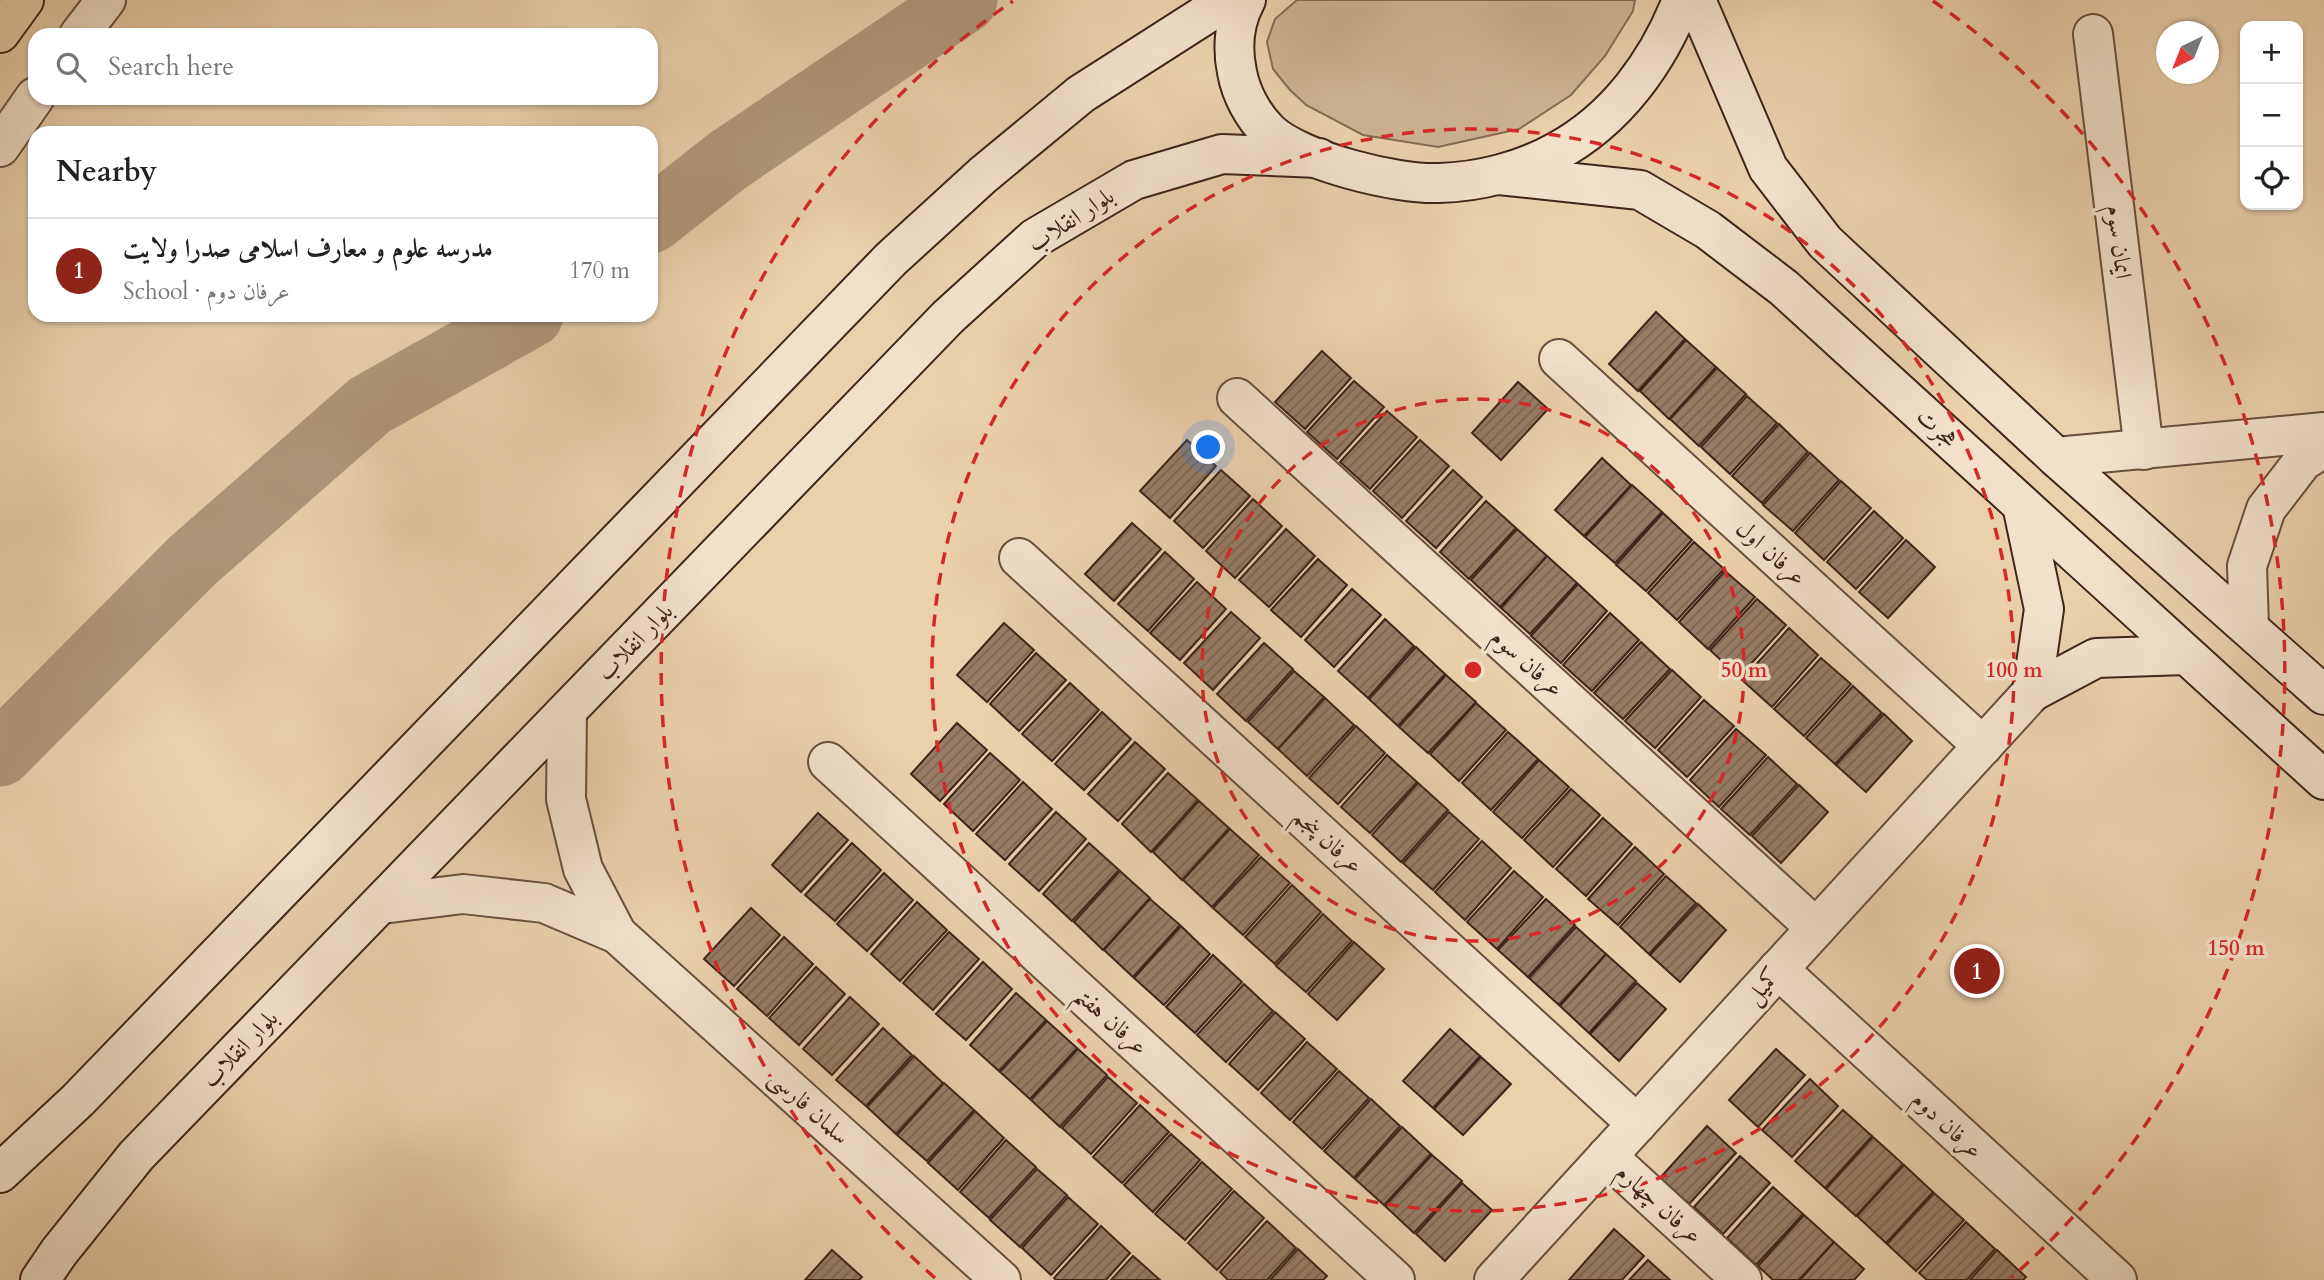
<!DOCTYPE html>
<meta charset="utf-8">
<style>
:root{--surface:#fff;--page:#f6f6f6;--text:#222;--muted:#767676;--line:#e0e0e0;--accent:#8f2418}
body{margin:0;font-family:Cardo,Amiri,serif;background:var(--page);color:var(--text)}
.controls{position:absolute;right:21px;top:21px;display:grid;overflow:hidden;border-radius:14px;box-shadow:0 2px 5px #0004}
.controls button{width:63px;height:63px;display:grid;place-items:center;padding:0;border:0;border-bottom:2px solid var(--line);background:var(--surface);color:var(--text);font:35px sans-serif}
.compass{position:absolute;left:2156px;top:21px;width:63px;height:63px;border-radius:50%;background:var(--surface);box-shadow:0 2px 5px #0004;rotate:223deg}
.you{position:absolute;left:1209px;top:448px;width:24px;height:24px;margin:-18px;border:5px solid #fff;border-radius:50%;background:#1a73e8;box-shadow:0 0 0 10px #1a73e833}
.badge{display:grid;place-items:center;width:46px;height:46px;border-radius:50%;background:var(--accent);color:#fff;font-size:23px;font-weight:700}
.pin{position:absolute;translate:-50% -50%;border:4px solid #fff;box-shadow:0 2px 7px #0006}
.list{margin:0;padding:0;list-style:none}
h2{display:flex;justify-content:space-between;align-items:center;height:91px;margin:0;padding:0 28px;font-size:30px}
h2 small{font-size:23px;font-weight:400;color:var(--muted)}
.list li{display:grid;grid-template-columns:46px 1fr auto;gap:21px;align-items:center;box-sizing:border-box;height:105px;padding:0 28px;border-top:2px solid var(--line)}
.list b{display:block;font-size:26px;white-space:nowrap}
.list p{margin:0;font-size:23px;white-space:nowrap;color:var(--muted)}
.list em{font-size:23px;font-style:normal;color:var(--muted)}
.icon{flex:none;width:38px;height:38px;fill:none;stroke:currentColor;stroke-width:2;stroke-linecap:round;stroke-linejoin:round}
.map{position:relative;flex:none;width:2324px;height:1280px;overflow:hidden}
.search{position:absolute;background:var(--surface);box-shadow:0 2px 5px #0004;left:28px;top:28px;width:630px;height:77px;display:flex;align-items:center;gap:18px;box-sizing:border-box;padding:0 24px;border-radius:21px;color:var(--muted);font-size:26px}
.panel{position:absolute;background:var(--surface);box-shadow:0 2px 5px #0004;left:28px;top:126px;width:630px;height:196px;border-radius:21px}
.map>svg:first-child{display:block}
</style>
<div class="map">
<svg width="2324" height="1280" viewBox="0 0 2324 1280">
<defs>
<pattern id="building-hatch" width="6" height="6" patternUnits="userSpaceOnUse" patternTransform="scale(1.75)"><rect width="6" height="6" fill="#987d65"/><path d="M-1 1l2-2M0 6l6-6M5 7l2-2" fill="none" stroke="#7d6652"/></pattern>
</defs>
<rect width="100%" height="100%" fill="#ebd0ac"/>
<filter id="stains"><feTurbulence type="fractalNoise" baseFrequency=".00286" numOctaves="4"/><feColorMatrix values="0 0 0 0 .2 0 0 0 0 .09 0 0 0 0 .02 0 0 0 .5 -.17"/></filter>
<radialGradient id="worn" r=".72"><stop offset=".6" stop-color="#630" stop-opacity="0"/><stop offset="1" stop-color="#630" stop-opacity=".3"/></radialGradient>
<path fill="#ceb393" stroke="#866c56" stroke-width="2" d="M1297,0h338l-2,11 -28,45 -34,39 -52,34 -81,18 -75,-12 -57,-30 -16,-15 -17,-21 -6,-27 8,-23z"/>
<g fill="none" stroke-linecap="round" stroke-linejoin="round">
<g stroke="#b1967a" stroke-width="65">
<path d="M651,221l76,-60 238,-161"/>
<path d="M0,754l192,-193 178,-156 161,-90"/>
</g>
</g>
<g fill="url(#building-hatch)" stroke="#3f2419" stroke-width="2">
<path d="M1656,312l29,27 -47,52 -29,-27z"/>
<path d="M1686,340l30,27 -47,52 -29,-28z"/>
<path d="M1322,351l29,27 -46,51 -30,-27z"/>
<path d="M1717,368l29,26 -47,52 -29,-27z"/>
<path d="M1354,381l30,26 -47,52 -30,-27z"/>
<path d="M1518,382l30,27 -47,51 -29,-27z"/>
<path d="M1747,396l30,27 -47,51 -29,-27z"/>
<path d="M1387,411l30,26 -47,52 -30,-27z"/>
<path d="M1779,424l29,28 -46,51 -30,-27z"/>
<path d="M1187,440l29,26 -46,52 -30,-27z"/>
<path d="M1420,440l29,26 -47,52 -29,-27z"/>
<path d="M1810,453l29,27 -46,51 -30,-26z"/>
<path d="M1602,458l29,27 -47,51 -29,-26z"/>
<path d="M1221,470l29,26 -47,52 -29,-27z"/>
<path d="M1453,470l29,27 -46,51 -30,-27z"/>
<path d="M1841,481l30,27 -47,52 -29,-27z"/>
<path d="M1632,485l30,27 -47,51 -30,-26z"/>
<path d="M1253,499l29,27 -47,52 -29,-27z"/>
<path d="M1486,501l30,27 -47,51 -29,-27z"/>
<path d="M1874,511l29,27 -47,51 -29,-27z"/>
<path d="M1663,513l29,27 -46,51 -30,-26z"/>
<path d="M1132,523l29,26 -47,52 -29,-27z"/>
<path d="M1286,529l29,27 -46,51 -30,-27z"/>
<path d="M1517,529l30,27 -47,51 -29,-27z"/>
<path d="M1906,540l29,27 -47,51 -29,-26z"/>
<path d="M1694,542l30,27 -47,51 -29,-27z"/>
<path d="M1165,552l29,27 -46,52 -30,-27z"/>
<path d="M1547,556l30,27 -47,51 -29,-26z"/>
<path d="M1318,559l29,26 -46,52 -30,-27z"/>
<path d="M1725,571l30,26 -47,52 -29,-27z"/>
<path d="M1197,582l29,27 -46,51 -30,-27z"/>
<path d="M1578,584l29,27 -46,52 -30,-27z"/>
<path d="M1352,589l29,26 -47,52 -29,-27z"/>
<path d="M1757,599l29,26 -47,52 -29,-27z"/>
<path d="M1231,612l29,26 -47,52 -29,-27z"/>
<path d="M1610,613l29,27 -47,51 -29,-26z"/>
<path d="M1385,619l29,27 -46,52 -30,-27z"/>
<path d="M1004,623l30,27 -47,52 -30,-27z"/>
<path d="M1789,628l29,27 -46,52 -30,-27z"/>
<path d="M1641,642l29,27 -47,50 -29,-26z"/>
<path d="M1264,643l29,26 -47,52 -29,-27z"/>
<path d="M1416,647l29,27 -47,52 -29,-27z"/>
<path d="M1036,653l30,27 -47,51 -29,-27z"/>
<path d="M1821,658l30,26 -47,52 -30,-27z"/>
<path d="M1672,670l29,27 -46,51 -30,-27z"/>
<path d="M1294,671l30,26 -46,52 -30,-27z"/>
<path d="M1446,675l30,27 -48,51 -29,-26z"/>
<path d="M1070,683l29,27 -47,51 -30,-27z"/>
<path d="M1853,686l29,27 -47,51 -29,-26z"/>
<path d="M1325,698l29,27 -47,51 -29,-27z"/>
<path d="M1704,700l30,26 -47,51 -29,-27z"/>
<path d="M1476,703l30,27 -47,51 -29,-27z"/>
<path d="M1102,712l29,27 -47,51 -29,-26z"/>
<path d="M1884,714l28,27 -46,51 -30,-27z"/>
<path d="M957,723l30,27 -47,51 -29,-27z"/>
<path d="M1356,726l29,27 -47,51 -29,-26z"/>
<path d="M1736,729l30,26 -47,52 -29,-27z"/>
<path d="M1508,732l30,27 -47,51 -29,-27z"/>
<path d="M1135,742l30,27 -47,52 -30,-27z"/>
<path d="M990,753l30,27 -47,51 -29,-27z"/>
<path d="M1387,755l30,27 -47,51 -29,-26z"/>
<path d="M1768,757l29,27 -47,51 -29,-26z"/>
<path d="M1539,760l30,27 -47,51 -29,-26z"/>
<path d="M1168,773l30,27 -47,52 -29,-28z"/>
<path d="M1023,782l29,27 -47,51 -29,-26z"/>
<path d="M1418,783l30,27 -47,52 -29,-27z"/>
<path d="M1799,785l29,27 -47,51 -29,-27z"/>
<path d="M1571,789l29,26 -47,52 -29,-27z"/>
<path d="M1199,801l30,27 -47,52 -29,-28z"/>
<path d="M1056,812l30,27 -47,52 -30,-27z"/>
<path d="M1449,812l30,27 -46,51 -30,-27z"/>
<path d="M818,813l30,27 -47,52 -29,-27z"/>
<path d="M1603,818l29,26 -46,52 -30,-27z"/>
<path d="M1230,829l29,26 -47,52 -29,-27z"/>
<path d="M1482,841l29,27 -46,52 -30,-28z"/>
<path d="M852,843l29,27 -46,51 -30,-26z"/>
<path d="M1089,843l30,27 -47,51 -29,-27z"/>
<path d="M1635,847l29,27 -46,51 -30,-26z"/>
<path d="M1261,857l29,26 -47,52 -30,-27z"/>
<path d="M1120,871l30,27 -47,52 -29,-28z"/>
<path d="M1514,871l29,26 -46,52 -30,-27z"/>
<path d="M884,873l29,27 -46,51 -30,-27z"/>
<path d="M1666,876l30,27 -47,51 -29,-27z"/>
<path d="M1292,885l29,27 -46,52 -30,-27z"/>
<path d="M1150,899l30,26 -47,52 -29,-27z"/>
<path d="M1546,899l29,26 -47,52 -30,-27z"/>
<path d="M917,902l30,28 -47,51 -29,-27z"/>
<path d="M1698,904l28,26 -46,52 -30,-27z"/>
<path d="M751,908l29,27 -46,51 -30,-27z"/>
<path d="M1323,914l29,27 -46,51 -30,-26z"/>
<path d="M1181,926l29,28 -46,51 -30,-27z"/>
<path d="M1576,927l30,27 -47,51 -30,-27z"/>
<path d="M949,932l30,27 -46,51 -30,-27z"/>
<path d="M784,937l29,27 -46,52 -30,-27z"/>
<path d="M1354,942l30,27 -47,51 -29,-26z"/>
<path d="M1606,954l30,27 -47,52 -29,-27z"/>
<path d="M1213,955l29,27 -47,51 -29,-26z"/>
<path d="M983,962l29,27 -46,51 -30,-26z"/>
<path d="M816,967l29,27 -46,51 -30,-27z"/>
<path d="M1637,983l29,26 -47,52 -29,-27z"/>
<path d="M1244,984l29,27 -47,51 -29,-27z"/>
<path d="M1016,993l30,27 -47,51 -29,-26z"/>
<path d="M850,997l29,27 -47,51 -29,-26z"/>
<path d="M1275,1012l30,27 -47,51 -29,-26z"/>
<path d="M1047,1021l30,27 -47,51 -30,-27z"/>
<path d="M883,1028l29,27 -46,51 -30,-26z"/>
<path d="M1450,1029l30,27 -47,52 -30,-27z"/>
<path d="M1307,1042l30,27 -47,51 -29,-27z"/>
<path d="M1078,1049l29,26 -47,52 -29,-27z"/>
<path d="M1776,1049l29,26 -47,52 -29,-27z"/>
<path d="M914,1056l29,27 -47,51 -29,-27z"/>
<path d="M1481,1057l30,27 -48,51 -29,-26z"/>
<path d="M1339,1071l30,27 -47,51 -29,-27z"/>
<path d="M1108,1077l29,26 -46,51 -29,-26z"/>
<path d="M1810,1079l28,27 -46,51 -30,-27z"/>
<path d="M944,1083l30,27 -47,51 -30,-26z"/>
<path d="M1371,1099l29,27 -46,52 -30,-27z"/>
<path d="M1140,1105l29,27 -47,51 -29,-26z"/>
<path d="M1843,1110l29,26 -47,52 -30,-27z"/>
<path d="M975,1111l29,27 -46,52 -30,-27z"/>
<path d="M1707,1126l29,27 -47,51 -29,-26z"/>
<path d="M1402,1127l29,27 -47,51 -29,-26z"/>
<path d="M1171,1134l29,26 -47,52 -29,-27z"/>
<path d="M1873,1137l30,27 -47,52 -30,-27z"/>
<path d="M1006,1140l30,27 -47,51 -29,-26z"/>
<path d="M1432,1155l30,26 -48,52 -29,-27z"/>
<path d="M1740,1156l30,27 -47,51 -29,-27z"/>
<path d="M1202,1162l30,27 -47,51 -30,-26z"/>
<path d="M1904,1165l29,27 -47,51 -29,-27z"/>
<path d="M1037,1169l30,26 -47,52 -30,-27z"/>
<path d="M1462,1183l30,27 -47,51 -29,-27z"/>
<path d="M1773,1187l30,27 -47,51 -29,-27z"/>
<path d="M1234,1191l30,27 -47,52 -29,-27z"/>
<path d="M1934,1193l30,27 -48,51 -29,-27z"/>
<path d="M1068,1197l30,27 -47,51 -29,-27z"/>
<path d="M1804,1215l30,27 -35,38h-26l-15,-14z"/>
<path d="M1267,1221l29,27 -29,32h-39l-8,-8z"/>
<path d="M1966,1222l29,27 -28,31h-40l-8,-7z"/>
<path d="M1101,1226l29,27 -24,27h-50l-2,-2z"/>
<path d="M1614,1229l30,27 -22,24h-53z"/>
<path d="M1834,1242l30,27 -10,11h-54z"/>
<path d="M1298,1249l29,27 -4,4h-53z"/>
<path d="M832,1250l30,27 -3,3h-54z"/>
<path d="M1997,1250l29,27 -3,3h-53z"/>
<path d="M1133,1256l27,24h-49z"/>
<path d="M1648,1260l22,20h-41z"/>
</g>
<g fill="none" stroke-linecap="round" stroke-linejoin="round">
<g stroke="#6a4f3e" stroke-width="42">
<g id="minor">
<path d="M2093,34l51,416"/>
<path d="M1559,359l424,387"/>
<path d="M1237,398l579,530"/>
<path d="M1019,558l618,566"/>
<path d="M828,762l567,518"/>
<path d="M1778,969l339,311"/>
<path d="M1607,1156l135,124"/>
</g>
</g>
<g stroke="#6a4f3e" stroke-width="42">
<g id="tertiary">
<path d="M79,35l27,-35"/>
<path d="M0,147l35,-50"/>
<path d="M2056,457l268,-25"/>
<path d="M2249,627l-2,-61 19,-57 37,-48 21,-13"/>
<path d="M567,712l-1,87 17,70 34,65"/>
<path d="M382,904l81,-10 81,9 73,31 384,346"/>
<path d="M1494,1280l538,-588"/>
</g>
</g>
<g stroke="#3f2419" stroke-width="42">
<g id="secondary">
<path d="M1246,0c-12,22 -14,48 -9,72 4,22 16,44 32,60 31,29 128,53 170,51 40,-1 83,-12 117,-31 60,-32 102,-90 126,-152"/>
<path d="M1696,0l72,168 57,74 231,215 268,238"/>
<path d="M1499,175l141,15 68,40 76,58 540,492"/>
<path d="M2022,505l22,104 -12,83"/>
<path d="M2032,692l64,-34 90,-3"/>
<path d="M0,1173l78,-73 813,-841 92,-84 98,-81 147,-94"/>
<path d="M40,1280l19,-28 77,-96 812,-839 87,-79 99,-58 88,-26 97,4"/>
</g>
</g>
<g stroke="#3f2419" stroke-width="42">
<path id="primary" d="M0,33l24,-33"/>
</g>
<use href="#minor" stroke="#f2e0c9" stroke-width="38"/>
<use href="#tertiary" stroke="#f2e0c9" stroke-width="38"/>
<use href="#secondary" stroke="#f2e0c9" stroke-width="38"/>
<use href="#primary" stroke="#ebd0ac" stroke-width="38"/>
</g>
<g fill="none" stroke="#d62828" stroke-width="3.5" stroke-dasharray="12 9">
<circle cx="1473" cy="670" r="271"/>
<circle cx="1473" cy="670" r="541"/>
<path d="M935 1278A812 812 0 0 1 1013 1M1933 1A812 812 0 0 1 2011 1278"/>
</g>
<g text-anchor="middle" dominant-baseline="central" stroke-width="7" stroke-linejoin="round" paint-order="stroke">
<g font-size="24" fill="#3f2419" stroke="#f2e0c9">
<text transform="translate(1071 220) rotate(-33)">بلوار انقلاب</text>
<text transform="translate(2119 242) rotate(83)">ایمان سوم</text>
<text transform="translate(1937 428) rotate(42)">هجرت</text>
<text transform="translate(1771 553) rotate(42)">عرفان اول</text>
<text transform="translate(635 642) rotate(-46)">بلوار انقلاب</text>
<text transform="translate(1527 663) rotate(42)">عرفان سوم</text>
<text transform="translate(1328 841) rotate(42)">عرفان پنجم</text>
<text transform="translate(1763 986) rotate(-48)">کمیل</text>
<text transform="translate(1111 1021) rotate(42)">عرفان هفتم</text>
<text transform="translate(240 1049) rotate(-46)">بلوار انقلاب</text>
<text transform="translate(809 1107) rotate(42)">سلمان فارسی</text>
<text transform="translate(1947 1125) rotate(43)">عرفان دوم</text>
<text transform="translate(1659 1204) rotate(42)">عرفان چهارم</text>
</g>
</g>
<circle cx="1473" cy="670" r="10" fill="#d62828" stroke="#f2e0c9" stroke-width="3.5"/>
<g font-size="21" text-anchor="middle" font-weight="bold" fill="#d62828" stroke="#f2e0c9" stroke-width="7" stroke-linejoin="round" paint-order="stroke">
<text x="1744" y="677">50 m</text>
<text x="2014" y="677">100 m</text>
<text x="2236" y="955">150 m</text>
</g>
<rect width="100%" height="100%" filter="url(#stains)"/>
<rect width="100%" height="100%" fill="url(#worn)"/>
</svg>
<div class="controls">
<button>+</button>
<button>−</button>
<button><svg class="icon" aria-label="locate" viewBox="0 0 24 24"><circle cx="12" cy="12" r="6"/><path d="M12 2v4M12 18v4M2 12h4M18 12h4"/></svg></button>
</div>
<svg class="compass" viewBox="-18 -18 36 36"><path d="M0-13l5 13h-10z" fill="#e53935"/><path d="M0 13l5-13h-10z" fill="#767676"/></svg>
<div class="you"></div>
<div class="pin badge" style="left:1977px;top:971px">1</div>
<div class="search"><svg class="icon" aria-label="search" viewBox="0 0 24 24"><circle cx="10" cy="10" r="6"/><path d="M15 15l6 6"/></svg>Search here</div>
<section class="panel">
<h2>Nearby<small></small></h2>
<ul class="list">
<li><span class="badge">1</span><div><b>مدرسه علوم و معارف اسلامی صدرا ولایت</b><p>School · عرفان دوم</p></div><em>170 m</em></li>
</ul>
</section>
</div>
